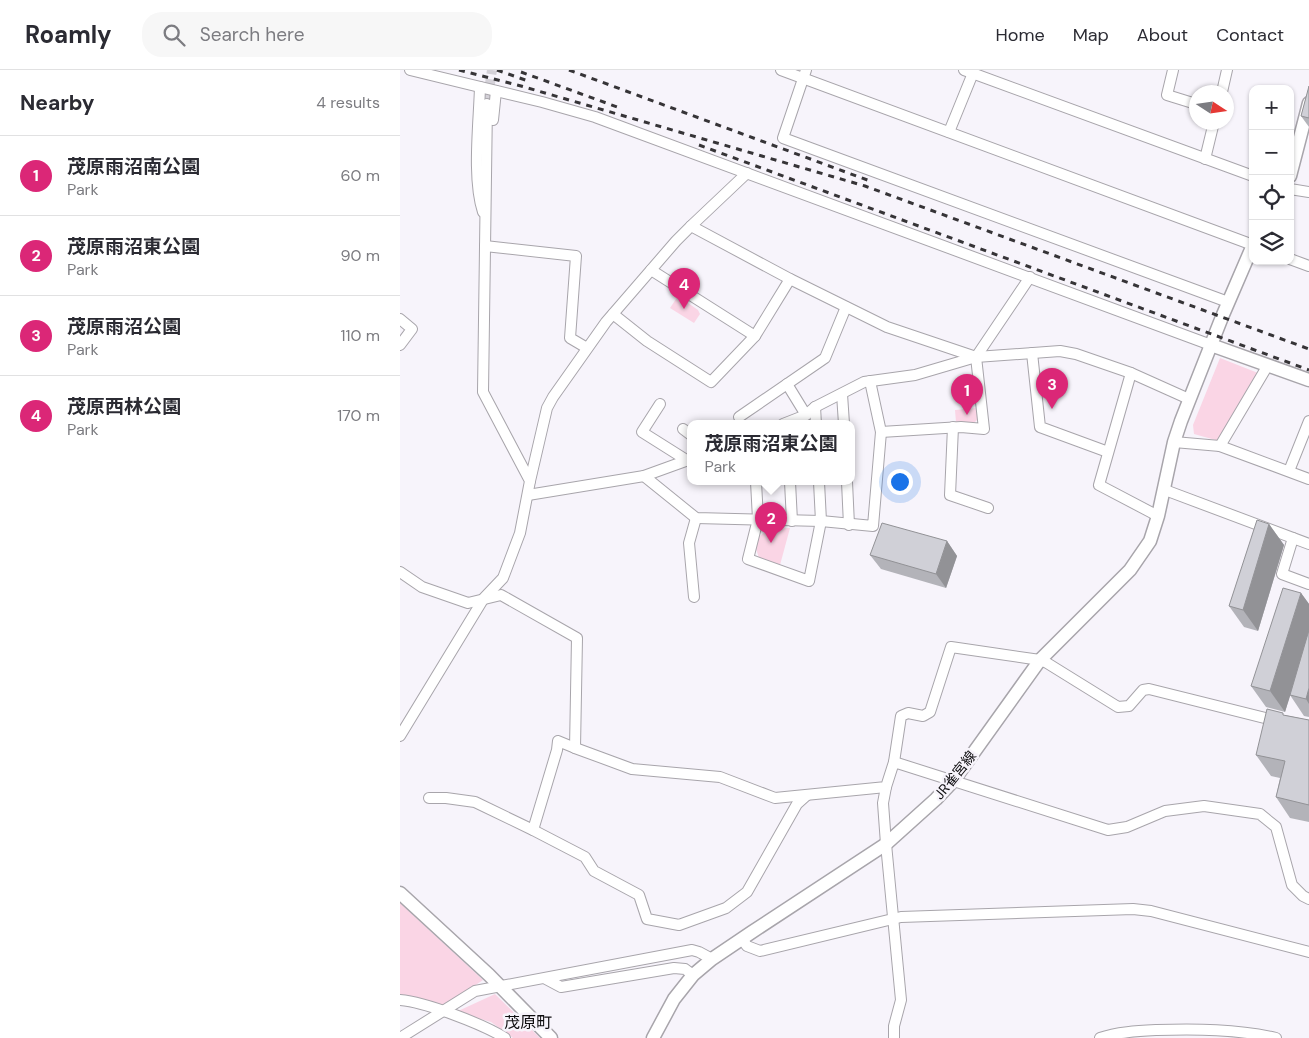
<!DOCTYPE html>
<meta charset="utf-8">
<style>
:root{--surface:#fff;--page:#f7f7f7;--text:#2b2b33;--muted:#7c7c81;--line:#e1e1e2;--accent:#db2777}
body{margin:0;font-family:"DM Sans","Noto Sans JP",sans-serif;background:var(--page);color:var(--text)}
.controls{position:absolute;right:15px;top:15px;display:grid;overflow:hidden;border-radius:10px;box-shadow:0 1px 4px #0004}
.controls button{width:45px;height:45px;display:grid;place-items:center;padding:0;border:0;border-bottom:1px solid var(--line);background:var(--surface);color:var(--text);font:25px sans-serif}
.compass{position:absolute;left:789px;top:15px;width:45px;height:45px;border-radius:50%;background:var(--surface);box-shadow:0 1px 4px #0004;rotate:102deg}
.you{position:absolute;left:499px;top:411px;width:18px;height:18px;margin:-12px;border:4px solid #fff;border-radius:50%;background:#1a73e8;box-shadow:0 0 0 8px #1a73e833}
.badge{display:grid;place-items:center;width:32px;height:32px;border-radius:50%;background:var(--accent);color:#fff;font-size:16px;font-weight:700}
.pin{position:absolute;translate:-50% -41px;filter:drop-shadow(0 1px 2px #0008)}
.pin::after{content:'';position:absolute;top:26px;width:18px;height:15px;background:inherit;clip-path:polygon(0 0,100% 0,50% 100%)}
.popup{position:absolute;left:287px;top:350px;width:168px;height:65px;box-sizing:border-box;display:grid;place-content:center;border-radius:10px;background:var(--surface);filter:drop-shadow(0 1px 4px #0005);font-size:16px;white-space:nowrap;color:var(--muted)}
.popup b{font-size:19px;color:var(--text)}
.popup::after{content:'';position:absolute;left:50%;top:100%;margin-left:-10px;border:10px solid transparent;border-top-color:var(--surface)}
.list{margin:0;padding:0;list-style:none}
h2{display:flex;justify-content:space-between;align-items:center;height:65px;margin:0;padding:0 20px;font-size:21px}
h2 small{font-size:16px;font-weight:400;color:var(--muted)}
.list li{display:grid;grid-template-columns:32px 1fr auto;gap:15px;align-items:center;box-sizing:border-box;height:80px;padding:0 20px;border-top:1px solid var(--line)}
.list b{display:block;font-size:19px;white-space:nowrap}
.list p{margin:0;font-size:16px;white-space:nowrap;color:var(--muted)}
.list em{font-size:16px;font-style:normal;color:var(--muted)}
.icon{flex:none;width:28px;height:28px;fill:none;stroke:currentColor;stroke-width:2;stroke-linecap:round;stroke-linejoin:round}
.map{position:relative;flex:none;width:909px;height:968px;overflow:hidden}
header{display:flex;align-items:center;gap:30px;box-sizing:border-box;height:70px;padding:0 25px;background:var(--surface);border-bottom:1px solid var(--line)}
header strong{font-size:24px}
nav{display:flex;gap:28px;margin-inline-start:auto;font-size:18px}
.search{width:350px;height:45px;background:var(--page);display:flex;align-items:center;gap:12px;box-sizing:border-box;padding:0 18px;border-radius:20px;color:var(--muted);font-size:19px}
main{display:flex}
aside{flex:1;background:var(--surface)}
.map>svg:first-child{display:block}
</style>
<header>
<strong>Roamly</strong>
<div class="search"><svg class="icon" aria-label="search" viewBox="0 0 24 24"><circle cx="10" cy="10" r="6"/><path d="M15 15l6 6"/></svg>Search here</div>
<nav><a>Home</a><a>Map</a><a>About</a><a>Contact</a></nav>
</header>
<main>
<aside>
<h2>Nearby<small>4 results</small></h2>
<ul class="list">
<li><span class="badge">1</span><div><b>茂原雨沼南公園</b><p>Park</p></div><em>60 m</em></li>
<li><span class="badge">2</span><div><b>茂原雨沼東公園</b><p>Park</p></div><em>90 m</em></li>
<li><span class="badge">3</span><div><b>茂原雨沼公園</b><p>Park</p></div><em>110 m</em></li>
<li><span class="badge">4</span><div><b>茂原西林公園</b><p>Park</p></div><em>170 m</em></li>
</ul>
</aside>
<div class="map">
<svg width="909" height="968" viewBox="0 0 909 968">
<rect width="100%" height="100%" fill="#f7f4fb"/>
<g fill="#fad5e5">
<path d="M278,226l20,14 2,4 -6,9 -24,-15z"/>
<path d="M820,288l38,15 -39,68 -25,-7 -1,-9z"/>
<path d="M577,338l1,11 -6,6 -16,-3 -1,-12z"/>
<path d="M390,458l-10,37 -21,-7 -3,-9 2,-12 12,-8z"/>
<path d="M0,833l83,77 -40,27 -43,-7z"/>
<path d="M95,924l45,44h-27l-22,-16 -35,-10z"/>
</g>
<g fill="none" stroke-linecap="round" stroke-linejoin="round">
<path stroke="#d4d1d8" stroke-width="10" stroke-dasharray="10 5" stroke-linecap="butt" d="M87,34l5,-34"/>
<g stroke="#a8a5ab" stroke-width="12">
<g id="minor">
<path d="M10,0l132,32 53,15 616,228"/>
<path d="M381,0l472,175"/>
<path d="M406,0l-23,68 445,164"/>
<path d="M564,0l289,106"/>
<path d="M773,0l-6,25 29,9"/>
<path d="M80,17c-1,36 -8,92 3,125"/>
<path d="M822,22l5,-22"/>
<path d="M93,50l3,-29"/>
<path d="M549,62l24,-59"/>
<path d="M805,89l9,-37"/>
<path d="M890,119l19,3"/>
<path d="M291,156l56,-53"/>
<path d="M85,176l91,10 -6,82 17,10"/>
<path d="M890,189l19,7"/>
<path d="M251,200l104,66"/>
<path d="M213,244l34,27 64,41 44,-46 35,-57"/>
<path d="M0,249l12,10 -12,16"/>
<path d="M632,283l8,74 68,25"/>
<path d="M731,303l-32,112 59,31"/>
<path d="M470,311l11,51 80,-5 23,2 -8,-72 54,-80"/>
<path d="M387,314l19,31"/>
<path d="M442,324l2,30"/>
<path d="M260,334l-18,28 46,29"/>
<path d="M415,337l1,17"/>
<path d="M339,347l86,-59 21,-51"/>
<path d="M383,354l23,-9 9,-8 49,-25 51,-7 61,-18 84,-6 16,3 55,19 58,26"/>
<path d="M553,357l-3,68 38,13"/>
<path d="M283,359l8,6"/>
<path d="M774,372l46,4 89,33"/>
<path d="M820,376l48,-81"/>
<path d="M889,401l20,-50"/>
<path d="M244,406l52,42 125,3 52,5 8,-94"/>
<path d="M130,411l17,-73 6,-11 53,-75 70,-81 15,-15 99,53 97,48 89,30"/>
<path d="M356,412l2,37 -10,40 61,22 12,-60 -2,-39"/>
<path d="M390,412l2,39"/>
<path d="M447,412l2,43"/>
<path d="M765,420l144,54"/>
<path d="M128,425l116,-19 47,-17"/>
<path d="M893,468l-11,36 27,10"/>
<path d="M0,502l22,15 46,16 33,-8 76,43 -2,110 57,21 88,8 55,21 111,-11 8,-25 214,68 19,-3 38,-16 39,-5 56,8 16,13 16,58 11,11 6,3"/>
<path d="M294,527l-5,-54 7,-25"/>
<path d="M0,666l84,-138 19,-20 17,-45 10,-52 -47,-89 4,-288"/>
<path d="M494,692l7,-46 7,-3 15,3 7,-4 21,-65 89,13 7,3 71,44 11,-1 14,-16 6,-1 128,32"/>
<path d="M486,717l-3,16 3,41 15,156 -7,26v12"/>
<path d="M29,728h17l29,4 58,28 52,27 9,14 45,24 8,24 32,6 47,-17 21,-16 50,-88 10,-9"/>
<path d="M133,760l24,-80 1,-9 17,7"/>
<path d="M342,869l5,7 13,5 141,-34 232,-8 18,2 158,41"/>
<path d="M146,909l15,8 113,-19 11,1 8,6"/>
<path d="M0,930c25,2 83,24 105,38"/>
<path d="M0,968l75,-47 217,-41 7,2 13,7"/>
<path d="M700,968c17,-6 38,-7 57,-8 40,-1 79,-1 119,8"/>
</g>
</g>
<g stroke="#a8a5ab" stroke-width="15">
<g id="tertiary">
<path d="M890,106l19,-73"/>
<path d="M811,275l98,35"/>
<path d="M0,823l89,82 62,63"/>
<path d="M253,968l21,-39 19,-24 19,-16 40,-27 134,-88 50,-45 18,-19 86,-120 90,-90 20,-29 8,-25 16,-74 7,-21 41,-104 31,-72"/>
</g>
</g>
<use href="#minor" stroke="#fff" stroke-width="10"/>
<use href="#tertiary" stroke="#fff" stroke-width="12"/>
<g stroke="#363437" stroke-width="3" stroke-dasharray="6 6" stroke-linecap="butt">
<path d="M59,0l62,16 344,100 444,163"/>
<path d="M97,0l31,11"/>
<path d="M169,0l301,111"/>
<path d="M121,2l99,36"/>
<path d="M299,75l610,225"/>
</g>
</g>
<g fill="#b3b3b9">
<path d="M909,16v41l-8,-11z"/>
<path d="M869,454l15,21 -26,86 -14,-4 -15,-21z"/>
<path d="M547,471l10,15 -11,32 -65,-19 -11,-14z"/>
<path d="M901,523l8,11v113l-5,-1 -14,-21 -5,17 -19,-5 -15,-21z"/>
<path d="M885,645l24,5v102l-19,-4 -14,-21 4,-19 -9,-2 -15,-21z"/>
</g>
<g fill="#929296">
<path d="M869,454l15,21 -26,86 -15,-21z"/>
<path d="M547,471l10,15 -11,32 -10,-14z"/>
<path d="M901,523l8,11v32l-24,76 -15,-21z"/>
<path d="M909,618v16l-3,-5z"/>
</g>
<g fill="#d0d0d7" stroke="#929296">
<path d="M909,16v32l-8,-2z"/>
<path d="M857,450l12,4 -26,86 -14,-4z"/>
<path d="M482,453l65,18 -11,33 -66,-19z"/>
<path d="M883,518l18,5 -31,98 -19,-5z"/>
<path d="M909,560v58l-3,11 -16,-4z"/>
<path d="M867,639l16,4v2l26,5v85l-33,-8 9,-36 -29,-6z"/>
</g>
<g text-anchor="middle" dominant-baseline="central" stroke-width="5" stroke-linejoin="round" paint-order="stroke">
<g font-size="14" fill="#0e0d0f" stroke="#f7f4fb">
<text transform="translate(555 705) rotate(-51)">JR雀宮線</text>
</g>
<g font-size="16" fill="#0e0d0f" stroke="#f7f4fb">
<text x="128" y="952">茂原町</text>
</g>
</g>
</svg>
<div class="controls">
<button>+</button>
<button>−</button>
<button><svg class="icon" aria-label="locate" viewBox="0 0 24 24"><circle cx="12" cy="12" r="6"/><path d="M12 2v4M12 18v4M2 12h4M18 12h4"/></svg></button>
<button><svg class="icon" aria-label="layers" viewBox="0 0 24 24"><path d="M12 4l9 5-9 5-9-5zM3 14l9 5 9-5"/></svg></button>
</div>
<svg class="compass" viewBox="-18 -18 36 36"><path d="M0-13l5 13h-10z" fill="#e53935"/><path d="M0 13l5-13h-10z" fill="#7c7c81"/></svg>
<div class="you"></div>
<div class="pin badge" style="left:567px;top:345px">1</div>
<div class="pin badge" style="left:371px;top:473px">2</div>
<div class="popup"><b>茂原雨沼東公園</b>Park</div>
<div class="pin badge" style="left:652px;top:339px">3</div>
<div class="pin badge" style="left:284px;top:239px">4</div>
</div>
</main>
